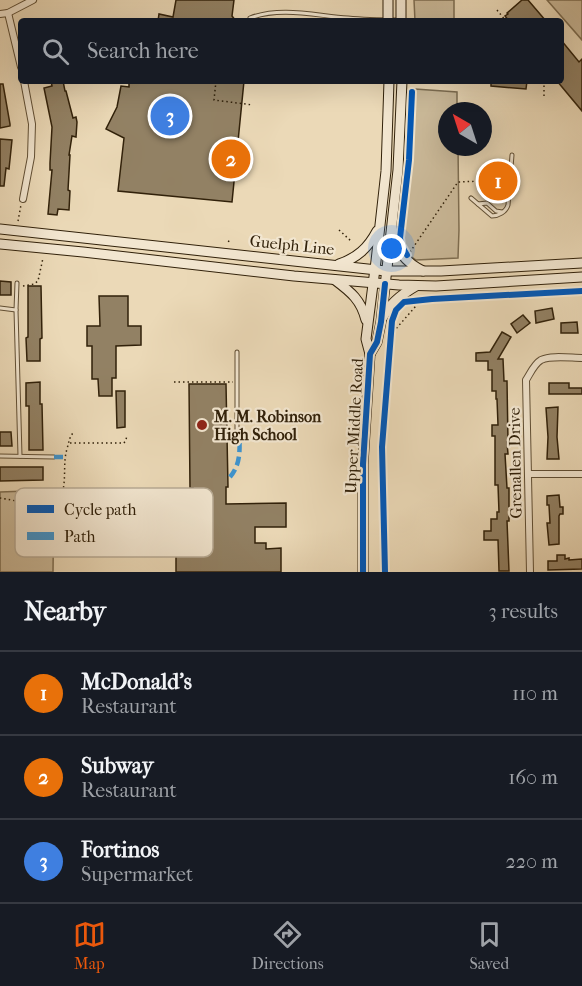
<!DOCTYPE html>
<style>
:root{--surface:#171b24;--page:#20242c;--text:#f1f3f6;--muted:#9ea1a6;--line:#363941;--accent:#ea580c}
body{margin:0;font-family:"IM FELL French Canon",serif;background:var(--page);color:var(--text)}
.compass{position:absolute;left:438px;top:102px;width:54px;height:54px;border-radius:50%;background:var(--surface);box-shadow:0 6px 24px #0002;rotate:321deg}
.you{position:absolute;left:392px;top:249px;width:21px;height:21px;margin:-15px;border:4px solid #fff;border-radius:50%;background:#1a73e8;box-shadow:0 0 0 9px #1a73e833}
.badge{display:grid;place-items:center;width:39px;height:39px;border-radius:50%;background:var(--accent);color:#fff;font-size:20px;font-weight:700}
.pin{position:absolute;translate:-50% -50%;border:3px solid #fff;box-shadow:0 2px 6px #0006}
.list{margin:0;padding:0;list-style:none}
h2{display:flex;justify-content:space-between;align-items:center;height:78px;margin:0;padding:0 24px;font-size:26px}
h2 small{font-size:20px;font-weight:400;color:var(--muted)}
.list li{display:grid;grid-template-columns:39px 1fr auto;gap:18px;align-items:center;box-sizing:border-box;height:84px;padding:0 24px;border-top:2px solid var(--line)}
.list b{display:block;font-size:22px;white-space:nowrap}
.list p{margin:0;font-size:20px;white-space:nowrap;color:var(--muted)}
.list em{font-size:20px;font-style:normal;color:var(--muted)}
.icon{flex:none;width:33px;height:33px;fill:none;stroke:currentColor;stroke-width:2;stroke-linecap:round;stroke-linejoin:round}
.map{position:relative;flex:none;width:582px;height:572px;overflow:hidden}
.search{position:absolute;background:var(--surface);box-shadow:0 6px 24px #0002;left:18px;right:18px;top:18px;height:66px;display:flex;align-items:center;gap:15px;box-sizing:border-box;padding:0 21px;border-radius:6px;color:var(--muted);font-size:22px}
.sheet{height:330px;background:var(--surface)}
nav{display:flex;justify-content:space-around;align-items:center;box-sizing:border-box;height:84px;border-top:2px solid var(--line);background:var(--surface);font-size:16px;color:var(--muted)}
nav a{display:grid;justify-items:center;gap:3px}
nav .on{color:var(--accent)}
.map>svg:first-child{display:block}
</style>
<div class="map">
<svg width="582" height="572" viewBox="0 0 582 572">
<rect width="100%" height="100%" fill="#ebd9b7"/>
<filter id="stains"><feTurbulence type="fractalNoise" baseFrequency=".00333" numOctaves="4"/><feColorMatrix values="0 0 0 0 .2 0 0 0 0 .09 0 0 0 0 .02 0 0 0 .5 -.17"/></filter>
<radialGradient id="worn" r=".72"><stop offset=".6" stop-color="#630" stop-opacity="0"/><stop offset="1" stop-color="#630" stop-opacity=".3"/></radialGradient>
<g fill="#cbba9a" stroke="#7e6e52" stroke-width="1.5">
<path d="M414,0h40v21h-39z"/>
<path d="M547,0h35v40z"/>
<path d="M415,89l42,3v19h-10v36h11l1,83 -1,28 -42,2 -7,-5 -7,-12z"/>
<path d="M54,490l-1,82h-53v-80z"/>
</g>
<g fill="#928164" stroke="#31210a" stroke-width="1.5">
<path d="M176,0h58l-2,16 4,5h-78l1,-7 14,3z"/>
<path d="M522,0h6l18,21h-37l-4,-5 3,-2 -1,-1z"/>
<path d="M561,40l18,22 3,-3v52l-25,-30h4z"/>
<path d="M51,81h12l2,10h1l7,27 3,-1 1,5 -1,15 -4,-1 -3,19h1l-2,35 2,1 -1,19 -11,-1 -1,6 -9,-1 4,-44h-2v-7l2,-36 -8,-39 8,-2z"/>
<path d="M129,81h115l-12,121 -114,-11 6,-53 -18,-9 11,-22 4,-21 8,1z"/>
<path d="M491,81h36l-1,8 -35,-3z"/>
<path d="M0,84h3l7,40v2l-10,2z"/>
<path d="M0,139l12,1 -3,29 -3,-1 -2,18h-4z"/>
<path d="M489,167l18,3 -2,30 -9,-1v-6h-8z"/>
<path d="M0,281l11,1v13h-11z"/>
<path d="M28,286h13l1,52 -2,1v22h-13l-1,-23 2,-1z"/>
<path d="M99,296h29v30h13v19l-25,1v32h-4v18h-13l-1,-17h-6v-33h-5v-20h13z"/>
<path d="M552,308l2,11 -18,4 -1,-12z"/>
<path d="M523,315l7,8 -13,10 -6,-9z"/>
<path d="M577,322l1,11h-17v-10z"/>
<path d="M502,332l9,5 -13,22h5l1,22h3l1,61h-1l1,12h-3l2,34h2v33h-2l2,50h-10l-1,-31h-14v-9h7v-12h6v-7h2l-1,-27h-3v-49h-3v-11h6l-1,-26h-1v-8h-4v-21h-4v-9h-12v-8l14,-1z"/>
<path d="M40,382v22h2l1,46h-14v-44h-3v-23z"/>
<path d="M549,383h20v5h13v6h-33z"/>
<path d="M189,384h37l2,103h-2v17l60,-1v24h-31v16h11v6l15,-1v24h-105v-27l17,-1v-16l-73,1v-24l73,-1v-16h-3z"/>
<path d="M116,391h9v36l-8,1z"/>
<path d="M558,407l-1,30 2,22h-12l1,-22 -2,-29z"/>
<path d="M0,432h11l1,14h-12z"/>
<path d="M0,467h43v13l-43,1z"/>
<path d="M559,495l1,12h3v7h-3l-1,2v28l-10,1 -2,-22h3l-1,-18h-2v-9z"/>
<path d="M557,555h8v4l4,-1v2l13,-1v10l-34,1v-9h9z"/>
</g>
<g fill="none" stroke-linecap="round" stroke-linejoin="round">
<g stroke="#604f35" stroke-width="5">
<g id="service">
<path d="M250,18c31,-12 67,-2 98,0 18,2 35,2 52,2"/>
<path d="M471,198l21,18c6,0 14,-4 16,-11l4,-50"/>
<path d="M478,204l9,-1 9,8 6,1"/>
<path d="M17,283l-1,27 4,146"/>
<path d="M0,308l16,2"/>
<path d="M237,352v78"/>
<path d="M0,456l54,1"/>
</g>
</g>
<g stroke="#604f35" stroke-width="8">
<g id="minor">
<path d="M8,13l13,54"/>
<path d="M0,14l8,-1 25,-13"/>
<path d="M23,199l8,-42 1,-33 -8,-43"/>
<path d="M528,474h54"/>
<path d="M530,572l-4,-192c4,-6 8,-16 15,-20 10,-5 30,-2 41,-2"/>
</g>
</g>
<g stroke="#31210a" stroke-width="11">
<g id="secondary">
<path d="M388,0v21"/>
<path d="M401,0v21"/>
<path d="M0,229l386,42h55l141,-8"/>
<path d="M393,232c6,20 10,29 30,39"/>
<path d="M0,244l83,8 211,24 105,9 37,1 146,-9"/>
<path d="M339,264c18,-6 29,-16 38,-33"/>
<path d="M335,280c16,12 26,20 31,40"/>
<path d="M383,317c7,-14 19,-23 33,-31"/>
<path d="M370,354l7,-12 4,-20 17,-152 4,-89"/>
<path d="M363,572v-108l7,-110 -4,-15 10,-78 10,-90 3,-90"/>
</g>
</g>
<g stroke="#31210a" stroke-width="1.5" stroke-dasharray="1.5 3" stroke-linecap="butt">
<path d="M497,10l9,11"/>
<path d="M216,81l-2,19 39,5"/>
<path d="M544,81v16"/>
<path d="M18,221l3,-16"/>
<path d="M339,230l12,11"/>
<path d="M228,241l2,1"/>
<path d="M410,252l48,-70 25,-1"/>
<path d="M23,286l11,-2 4,-3 5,-23"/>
<path d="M390,340l4,-9 29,-33"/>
<path d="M174,382h59"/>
<path d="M70,443h54l2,-3 1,-5"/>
<path d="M0,498c15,2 59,15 63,-8 3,-14 0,-28 4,-41 2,-7 2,-12 7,-17"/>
</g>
<use href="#service" stroke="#f2e6d0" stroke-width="3"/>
<use href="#minor" stroke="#f2e6d0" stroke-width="6"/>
<use href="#secondary" stroke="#f2e6d0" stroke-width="9"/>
<g stroke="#3d95d2" stroke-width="4.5" stroke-dasharray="9 4.5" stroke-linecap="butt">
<path d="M54,457h11"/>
<path d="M230,477c11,-13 10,-28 9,-44l-2,-3"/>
</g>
<g stroke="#f2e6d0" stroke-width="10">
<g id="cycleway">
<path d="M407,255l-6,-10 -1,-7 9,-78 3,-68"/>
<path d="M363,572v-108l7,-110 7,-12 4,-20 4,-38"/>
<path d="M385,572l-3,-125 10,-126 4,-11 8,-8 28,-3 150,-8"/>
</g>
</g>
<use href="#cycleway" stroke="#0057b8" stroke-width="6"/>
</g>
<circle fill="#8f2418" stroke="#f2e6d0" stroke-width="2" cx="202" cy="425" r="6"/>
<g text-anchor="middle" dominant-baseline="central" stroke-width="4.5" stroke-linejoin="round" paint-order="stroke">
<g font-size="16" fill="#31210a" stroke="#f2e6d0">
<text transform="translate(292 245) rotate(6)">Guelph Line</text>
<text transform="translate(354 426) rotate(-87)">Upper Middle Road</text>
<text transform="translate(515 463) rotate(-91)">Grenallen Drive</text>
</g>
<g font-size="16" font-weight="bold" fill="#31210a" stroke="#f2e6d0" text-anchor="start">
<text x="214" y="416">M. M. Robinson<tspan x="214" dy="18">High School</tspan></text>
</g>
</g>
<rect x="15" y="488" width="198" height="69" rx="9" fill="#f2e6d0" stroke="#b8ab95" stroke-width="1.5"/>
<rect x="27" y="505" width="27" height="8" fill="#0057b8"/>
<rect x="27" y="532" width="27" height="8" fill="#3d95d2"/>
<g font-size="16" fill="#31210a">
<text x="64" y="515">Cycle path</text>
<text x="64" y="542">Path</text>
</g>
<rect width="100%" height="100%" filter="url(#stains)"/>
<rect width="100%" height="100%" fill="url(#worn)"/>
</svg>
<svg class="compass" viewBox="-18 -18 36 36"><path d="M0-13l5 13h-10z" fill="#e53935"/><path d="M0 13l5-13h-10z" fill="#9ea1a6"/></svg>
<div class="you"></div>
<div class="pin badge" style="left:498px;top:181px;background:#e8710a">1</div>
<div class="pin badge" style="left:231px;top:159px;background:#e8710a">2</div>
<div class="pin badge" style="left:170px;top:116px;background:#3f7fe0">3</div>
<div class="search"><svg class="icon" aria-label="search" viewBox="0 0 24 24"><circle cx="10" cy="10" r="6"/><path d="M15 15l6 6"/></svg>Search here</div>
</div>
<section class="sheet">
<h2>Nearby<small>3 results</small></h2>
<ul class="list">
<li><span class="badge" style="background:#e8710a">1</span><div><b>McDonald's</b><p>Restaurant</p></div><em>110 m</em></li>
<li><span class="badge" style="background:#e8710a">2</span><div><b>Subway</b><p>Restaurant</p></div><em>160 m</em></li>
<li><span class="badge" style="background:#3f7fe0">3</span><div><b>Fortinos</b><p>Supermarket</p></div><em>220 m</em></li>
</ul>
</section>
<nav>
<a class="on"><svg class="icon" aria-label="map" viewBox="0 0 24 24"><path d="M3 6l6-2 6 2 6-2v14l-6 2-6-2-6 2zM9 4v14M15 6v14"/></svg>Map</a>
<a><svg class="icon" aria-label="directions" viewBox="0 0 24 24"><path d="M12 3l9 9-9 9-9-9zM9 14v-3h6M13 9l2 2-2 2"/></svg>Directions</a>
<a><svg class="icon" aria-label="saved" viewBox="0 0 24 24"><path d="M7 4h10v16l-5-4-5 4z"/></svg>Saved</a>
</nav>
